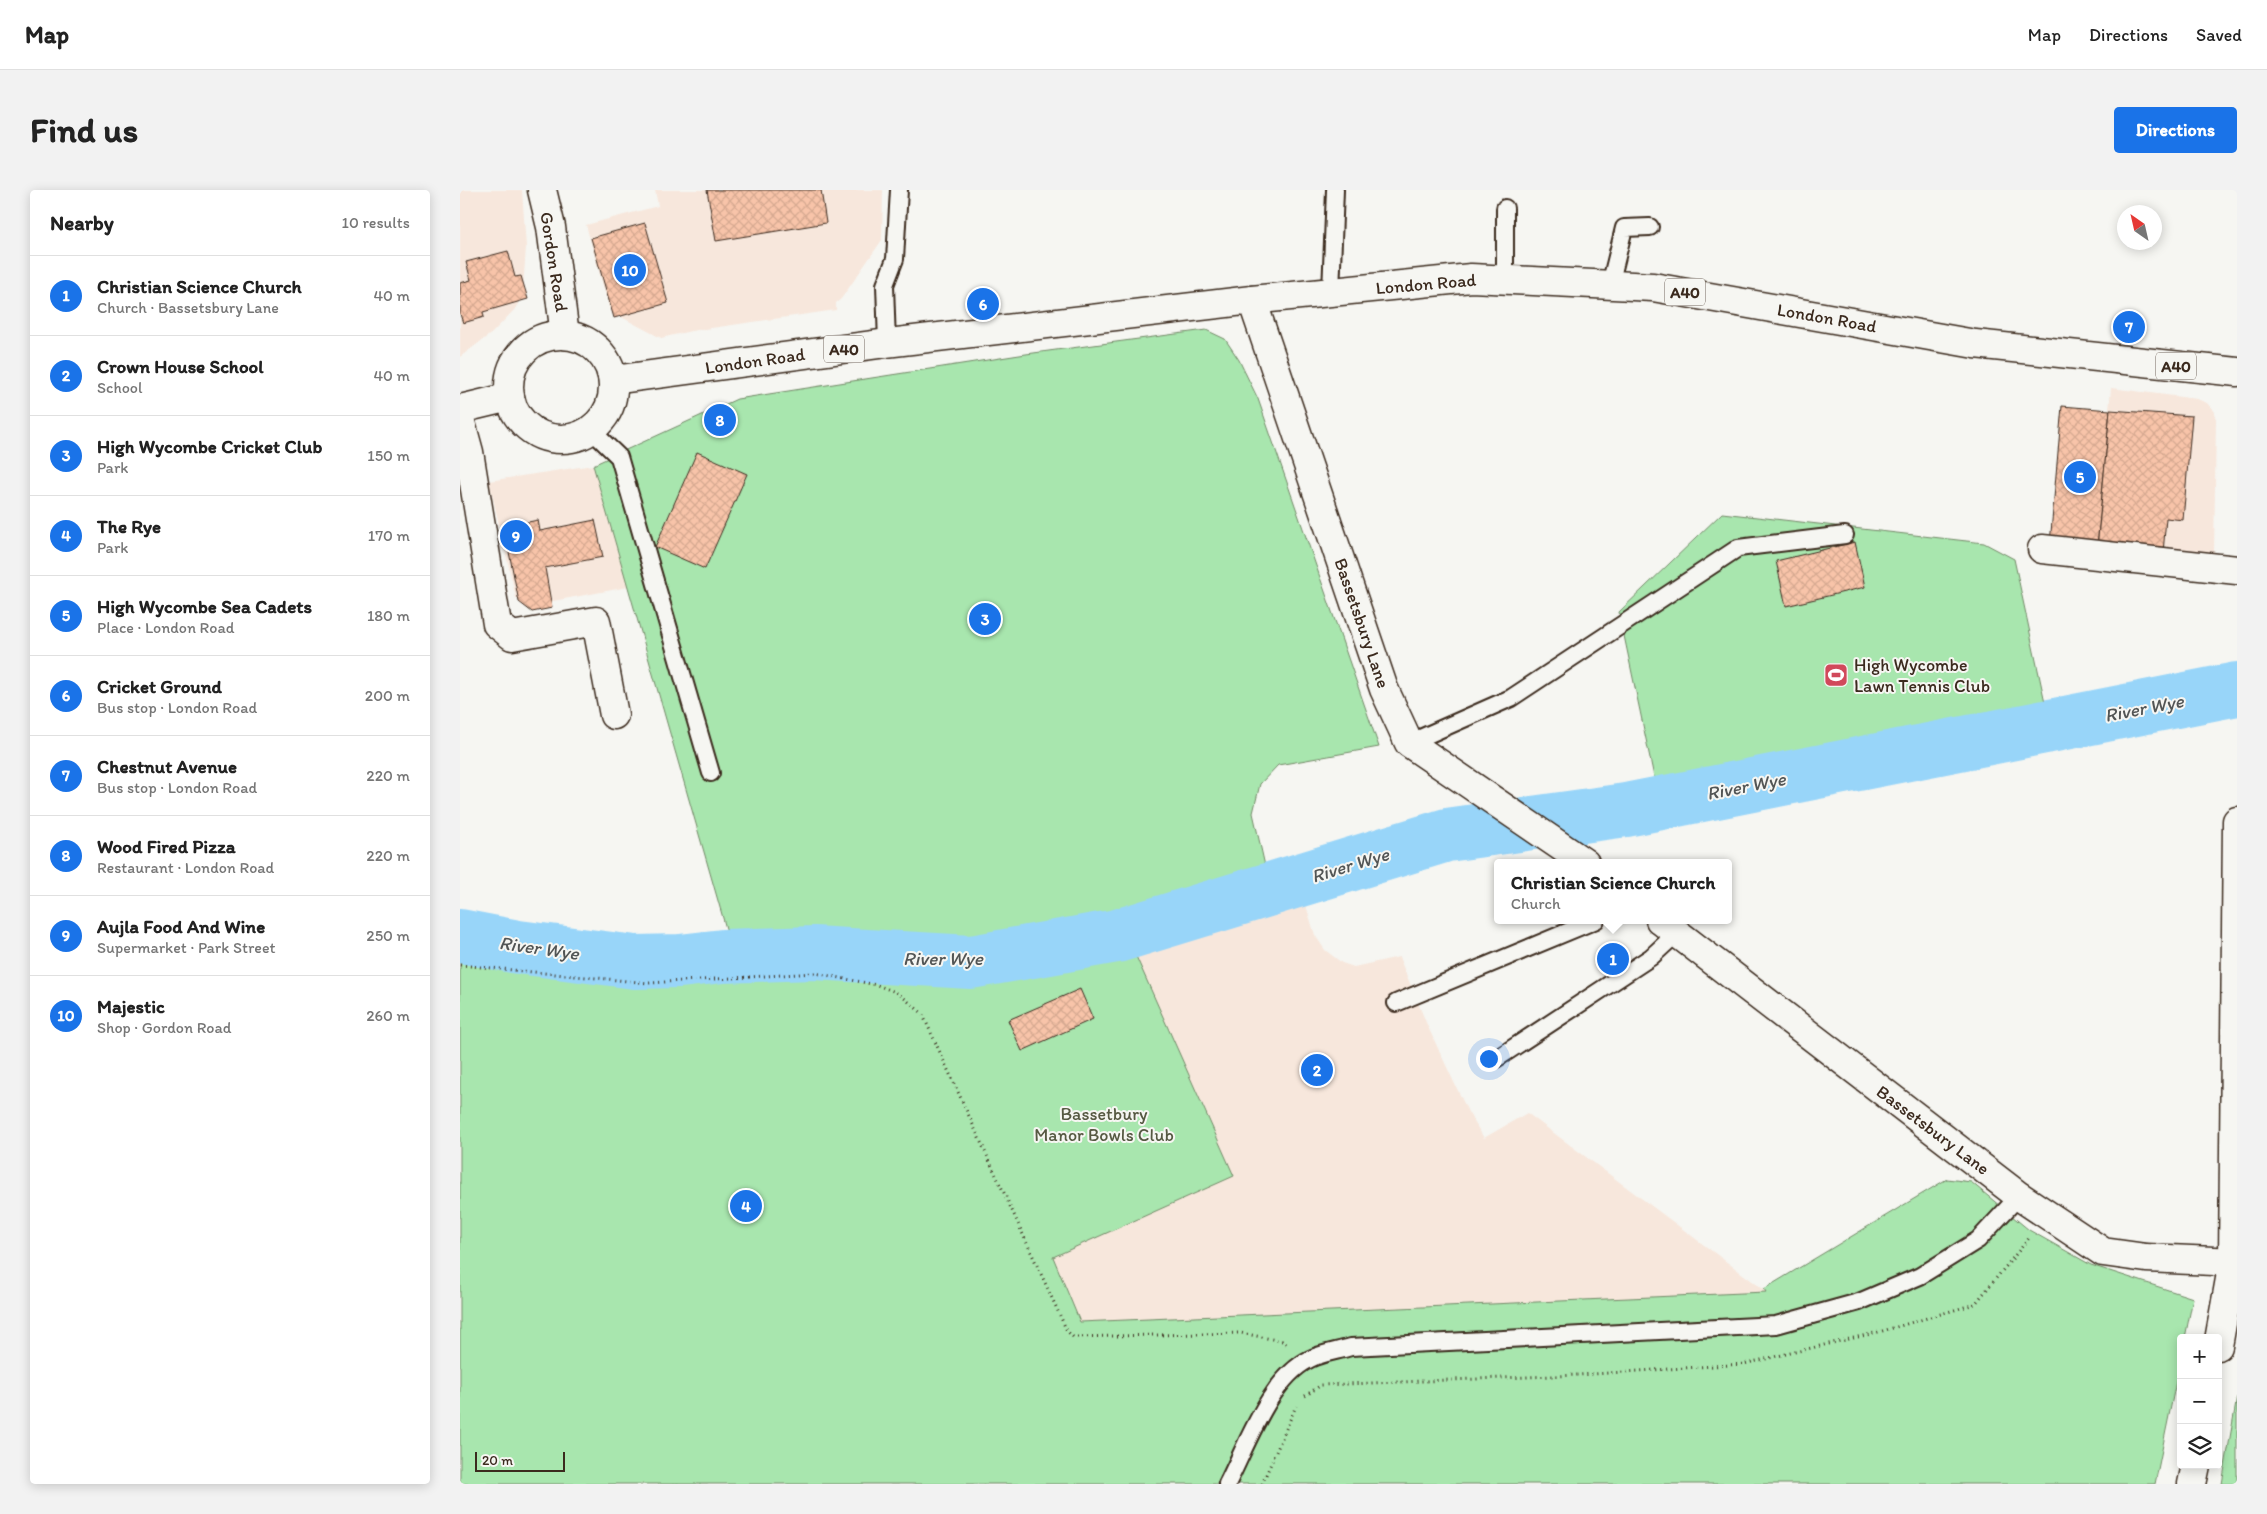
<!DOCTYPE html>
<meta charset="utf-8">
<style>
:root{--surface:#fff;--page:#f2f2f2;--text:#222;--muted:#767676;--line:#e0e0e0;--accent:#1a73e8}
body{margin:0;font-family:Itim,sans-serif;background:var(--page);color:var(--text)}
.controls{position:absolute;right:15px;bottom:15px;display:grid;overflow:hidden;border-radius:5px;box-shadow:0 2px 12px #0003}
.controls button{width:45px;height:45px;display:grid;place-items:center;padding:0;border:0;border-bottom:1px solid var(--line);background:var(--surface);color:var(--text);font:25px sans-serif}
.compass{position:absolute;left:1657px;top:15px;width:45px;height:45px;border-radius:50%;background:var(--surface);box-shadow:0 2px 12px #0003;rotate:326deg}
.scale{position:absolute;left:15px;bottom:12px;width:90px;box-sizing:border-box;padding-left:5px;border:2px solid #3b2a1e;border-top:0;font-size:14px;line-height:18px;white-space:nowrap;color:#3b2a1e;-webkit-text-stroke:4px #f6f6f2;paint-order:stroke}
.you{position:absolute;left:1028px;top:868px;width:18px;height:18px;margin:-12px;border:4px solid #fff;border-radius:50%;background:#1a73e8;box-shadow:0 0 0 8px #1a73e833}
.badge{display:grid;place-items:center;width:32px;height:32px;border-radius:50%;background:var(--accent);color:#fff;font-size:16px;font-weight:700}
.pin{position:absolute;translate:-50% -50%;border:2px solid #fff;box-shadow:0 1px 5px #0006}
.popup{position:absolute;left:1034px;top:669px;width:238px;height:65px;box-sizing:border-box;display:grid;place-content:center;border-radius:5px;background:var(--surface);filter:drop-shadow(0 1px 4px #0005);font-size:16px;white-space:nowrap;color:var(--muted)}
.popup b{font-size:19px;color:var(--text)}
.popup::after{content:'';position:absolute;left:50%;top:100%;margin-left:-10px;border:10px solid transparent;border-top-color:var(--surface)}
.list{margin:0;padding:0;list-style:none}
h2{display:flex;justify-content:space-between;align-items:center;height:65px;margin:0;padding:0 20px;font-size:21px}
h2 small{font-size:16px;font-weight:400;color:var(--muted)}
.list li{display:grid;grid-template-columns:32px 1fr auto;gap:15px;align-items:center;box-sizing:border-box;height:80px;padding:0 20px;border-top:1px solid var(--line)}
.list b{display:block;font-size:19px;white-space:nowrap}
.list p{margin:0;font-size:16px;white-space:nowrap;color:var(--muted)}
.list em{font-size:16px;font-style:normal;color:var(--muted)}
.icon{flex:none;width:28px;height:28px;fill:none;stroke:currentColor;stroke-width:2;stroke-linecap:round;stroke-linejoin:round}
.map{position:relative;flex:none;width:1777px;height:1294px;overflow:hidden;border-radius:5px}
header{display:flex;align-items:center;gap:30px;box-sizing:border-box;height:70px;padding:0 25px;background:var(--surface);border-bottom:1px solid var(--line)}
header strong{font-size:24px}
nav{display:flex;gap:28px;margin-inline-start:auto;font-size:18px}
.intro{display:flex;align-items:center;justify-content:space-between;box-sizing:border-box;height:120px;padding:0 30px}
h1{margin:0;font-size:35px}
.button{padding:12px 22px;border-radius:5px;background:var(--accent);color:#fff;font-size:18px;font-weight:700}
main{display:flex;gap:30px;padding:0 30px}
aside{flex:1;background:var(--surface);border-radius:5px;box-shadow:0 2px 12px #0003}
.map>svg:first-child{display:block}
</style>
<header>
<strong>Map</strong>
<nav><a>Map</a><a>Directions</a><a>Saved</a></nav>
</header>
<div class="intro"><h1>Find us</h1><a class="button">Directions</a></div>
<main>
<aside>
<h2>Nearby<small>10 results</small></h2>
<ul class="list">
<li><span class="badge">1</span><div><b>Christian Science Church</b><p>Church · Bassetsbury Lane</p></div><em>40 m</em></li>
<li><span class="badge">2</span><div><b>Crown House School</b><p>School</p></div><em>40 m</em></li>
<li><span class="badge">3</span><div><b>High Wycombe Cricket Club</b><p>Park</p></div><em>150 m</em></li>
<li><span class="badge">4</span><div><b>The Rye</b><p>Park</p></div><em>170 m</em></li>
<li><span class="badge">5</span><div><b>High Wycombe Sea Cadets</b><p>Place · London Road</p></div><em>180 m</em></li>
<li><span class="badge">6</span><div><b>Cricket Ground</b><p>Bus stop · London Road</p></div><em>200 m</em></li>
<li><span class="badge">7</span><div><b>Chestnut Avenue</b><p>Bus stop · London Road</p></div><em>220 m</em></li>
<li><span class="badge">8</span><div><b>Wood Fired Pizza</b><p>Restaurant · London Road</p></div><em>220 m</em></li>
<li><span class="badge">9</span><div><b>Aujla Food And Wine</b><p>Supermarket · Park Street</p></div><em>250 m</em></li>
<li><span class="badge">10</span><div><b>Majestic</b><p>Shop · Gordon Road</p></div><em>260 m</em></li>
</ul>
</aside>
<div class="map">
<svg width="1777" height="1294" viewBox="0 0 1777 1294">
<defs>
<pattern id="building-cross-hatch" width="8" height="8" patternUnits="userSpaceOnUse" patternTransform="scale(1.25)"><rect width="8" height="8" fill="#f8c4a9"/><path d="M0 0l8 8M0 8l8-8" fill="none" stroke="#d6a991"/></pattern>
</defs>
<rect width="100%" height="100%" fill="#f6f6f2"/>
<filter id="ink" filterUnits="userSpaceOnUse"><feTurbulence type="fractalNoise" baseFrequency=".02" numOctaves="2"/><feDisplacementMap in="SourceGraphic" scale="10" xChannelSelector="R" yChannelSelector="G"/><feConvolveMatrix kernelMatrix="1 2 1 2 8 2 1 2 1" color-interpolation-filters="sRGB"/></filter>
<g filter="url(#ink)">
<g fill="#f7e7dc">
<path d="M0,0h62l4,57 -3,43 -6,17 -25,26 -32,24z"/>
<path d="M195,0h228l-1,50 -41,59 -5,4v7l-145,21 -30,7 -51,-27 -24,-86 72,-19z"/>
<path d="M1651,198l86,11 10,4 6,7 3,9 -2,136 -117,-7z"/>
<path d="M133,275l35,122 -96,18 -16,-7 -27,-117z"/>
<path d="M834,709l11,3 10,33 10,15 17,13 12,4 45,-10 29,70 40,85 16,26 43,-25 240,179 -687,30 -27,-65 181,-81 -103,-231 31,-7 104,-36z"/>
</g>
<g fill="#a8e6ae" stroke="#728866">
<path d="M746,140l19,9 14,21 19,39 121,348 -101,18 -18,19 -7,29 12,53 -108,35 -45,18 -70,18 -66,7 -43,-1 -57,-9 -2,5h-145l-136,-474 144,-66 289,-45z"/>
<path d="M1262,323l262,30 30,16 32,148 -389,84 -38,-179z"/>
<path d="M671,755l103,231 -181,81 27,65 686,-30 -2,-3 183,-110 24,3 58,48 62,35 102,33 -8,40h-4v19l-26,127h-1695v-534l77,8 58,10 69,6 126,-8 88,9 47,1 94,-3z"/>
<path d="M1777,1207v87h-15z"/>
</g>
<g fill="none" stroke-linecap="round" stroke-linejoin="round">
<path stroke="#98d5f9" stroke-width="54" d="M0,746l58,11 117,15 45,-1 43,-5 91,-3 157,9 146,-26 330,-101 179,-25 611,-121"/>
</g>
<g fill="url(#building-cross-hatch)" stroke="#3b2a1e">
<path d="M247,0h114l5,33 -110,18z"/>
<path d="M185,33l23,80 -54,15 -23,-80z"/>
<path d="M48,61l7,26 6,-1 7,23 -45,13 1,5 -21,6 -3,-9v-31l11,-3 -5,-18z"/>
<path d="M1602,216l48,4 -13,138 -47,-4z"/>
<path d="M1650,220l82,6 -9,104 -17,-2 -3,35 -66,-5z"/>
<path d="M237,262l50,22 -42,95 -50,-22z"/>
<path d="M78,330l2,11 55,-11 8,37 -58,11 7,40 -20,4 -13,-10 -15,-75z"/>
<path d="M1395,352l10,45 -79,19 -10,-45z"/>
<path d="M620,799l13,30 -71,32 -14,-31z"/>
</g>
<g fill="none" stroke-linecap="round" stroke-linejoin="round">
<g stroke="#3b2a1e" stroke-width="20">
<g id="service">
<path d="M1045,90v-72"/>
<path d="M1150,95l14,-57 26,-1"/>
<path d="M871,102l4,-102"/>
<path d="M427,153l-2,-58 10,-26 4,-69"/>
<path d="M131,240l28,27 92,316"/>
<path d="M949,553l102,-45 227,-150 107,-13"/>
<path d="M936,813l200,-83"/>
<path d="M1036,869l155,-102 26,-24"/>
<path d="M767,1294c20,-39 43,-106 83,-125 12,-6 28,-8 41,-12l425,-22 83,-23 61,-26 58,-36 41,-44"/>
</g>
</g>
<g stroke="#3b2a1e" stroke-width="31">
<g id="minor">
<path d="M82,0l9,37 14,108"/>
<path d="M792,110l132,389 25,54 176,120"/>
<path d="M0,229l9,33 28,172 15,12 84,-15 18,94"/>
<path d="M1582,359l195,21"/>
<path d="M1200,730l359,276 84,56 43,6 91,4"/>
<path d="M1758,1156l15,-84 4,-441"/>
<path d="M1732,1294l4,-19"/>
</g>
</g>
<g stroke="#3b2a1e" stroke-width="31">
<g id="primary">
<circle cx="101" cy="197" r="52"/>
<path d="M153,190l274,-37 365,-43 219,-22 182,9 322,57 262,28"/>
<path d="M0,219l50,-12"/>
</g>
</g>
<g stroke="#3b2a1e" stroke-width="3" stroke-dasharray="1 4" stroke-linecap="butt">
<path d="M0,775l189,18 166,-10 62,12 21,8 24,20 145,318 6,6 168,-4 41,8 7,5"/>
<path d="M845,1206l16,-11 258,-10 165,-11 135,-32 96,-28 55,-67"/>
<path d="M802,1294l34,-78"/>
</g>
<use href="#service" stroke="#f6f6f2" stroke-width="16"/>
<use href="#minor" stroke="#f6f6f2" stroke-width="28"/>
<use href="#primary" stroke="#f6f6f2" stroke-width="28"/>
</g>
</g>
<defs>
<g id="stadium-square" transform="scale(1.25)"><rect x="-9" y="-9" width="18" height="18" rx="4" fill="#d1495b" stroke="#f6f6f2"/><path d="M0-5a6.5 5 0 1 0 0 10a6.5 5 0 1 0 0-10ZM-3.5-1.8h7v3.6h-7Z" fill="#fff"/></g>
</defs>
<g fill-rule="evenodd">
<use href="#stadium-square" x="1376" y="485"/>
</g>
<g text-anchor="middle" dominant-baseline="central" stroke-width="4" stroke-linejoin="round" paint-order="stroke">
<g fill="#f6f6f2" stroke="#73675e" stroke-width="1">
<rect x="1205" y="88.5" width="40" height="27" rx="4"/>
<rect x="364" y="145.5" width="40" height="27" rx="4"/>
<rect x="1696" y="162.5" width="40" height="27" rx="4"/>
</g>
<g font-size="16" font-weight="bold" fill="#3b2a1e">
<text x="1225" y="102">A40</text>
<text x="384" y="159">A40</text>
<text x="1716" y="176">A40</text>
</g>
<g font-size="18" fill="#3b2a1e" stroke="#f6f6f2">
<text transform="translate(94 72) rotate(81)">Gordon Road</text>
<text transform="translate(966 94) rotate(-5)">London Road</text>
<text transform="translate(1367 128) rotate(10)">London Road</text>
<text transform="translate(295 171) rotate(-8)">London Road</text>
<text transform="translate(902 433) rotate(71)">Bassetsbury Lane</text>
<text transform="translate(1473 940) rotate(37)">Bassetsbury Lane</text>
</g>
<g font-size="18" fill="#3b2a1e" stroke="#f6f6f2" text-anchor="start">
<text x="1394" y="475">High Wycombe<tspan x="1394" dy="21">Lawn Tennis Club</tspan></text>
</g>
<g font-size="18" fill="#565942" stroke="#f6f6f2">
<text x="644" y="924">Bassetbury<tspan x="644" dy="21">Manor Bowls Club</tspan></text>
</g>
<g font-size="19" font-style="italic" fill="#525555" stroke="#f6f6f2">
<text transform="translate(1684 518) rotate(-11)">River Wye</text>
<text transform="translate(1286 596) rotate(-11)">River Wye</text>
<text transform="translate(890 675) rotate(-17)">River Wye</text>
<text transform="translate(79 758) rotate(8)">River Wye</text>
<text x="483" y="768">River Wye</text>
</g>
</g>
</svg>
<div class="controls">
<button>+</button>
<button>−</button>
<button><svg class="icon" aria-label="layers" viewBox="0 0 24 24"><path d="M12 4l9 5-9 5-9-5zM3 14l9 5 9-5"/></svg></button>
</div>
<svg class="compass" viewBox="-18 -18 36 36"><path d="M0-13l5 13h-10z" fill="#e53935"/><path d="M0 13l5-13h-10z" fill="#767676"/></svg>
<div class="scale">20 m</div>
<div class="you"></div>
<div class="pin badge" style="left:1153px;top:769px">1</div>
<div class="popup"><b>Christian Science Church</b>Church</div>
<div class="pin badge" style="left:857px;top:880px">2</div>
<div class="pin badge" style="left:525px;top:429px">3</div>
<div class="pin badge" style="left:286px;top:1016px">4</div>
<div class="pin badge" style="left:1620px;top:287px">5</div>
<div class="pin badge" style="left:523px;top:114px">6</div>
<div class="pin badge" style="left:1669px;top:137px">7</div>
<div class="pin badge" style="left:260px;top:230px">8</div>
<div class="pin badge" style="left:56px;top:346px">9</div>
<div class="pin badge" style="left:170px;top:80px">10</div>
</div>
</main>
